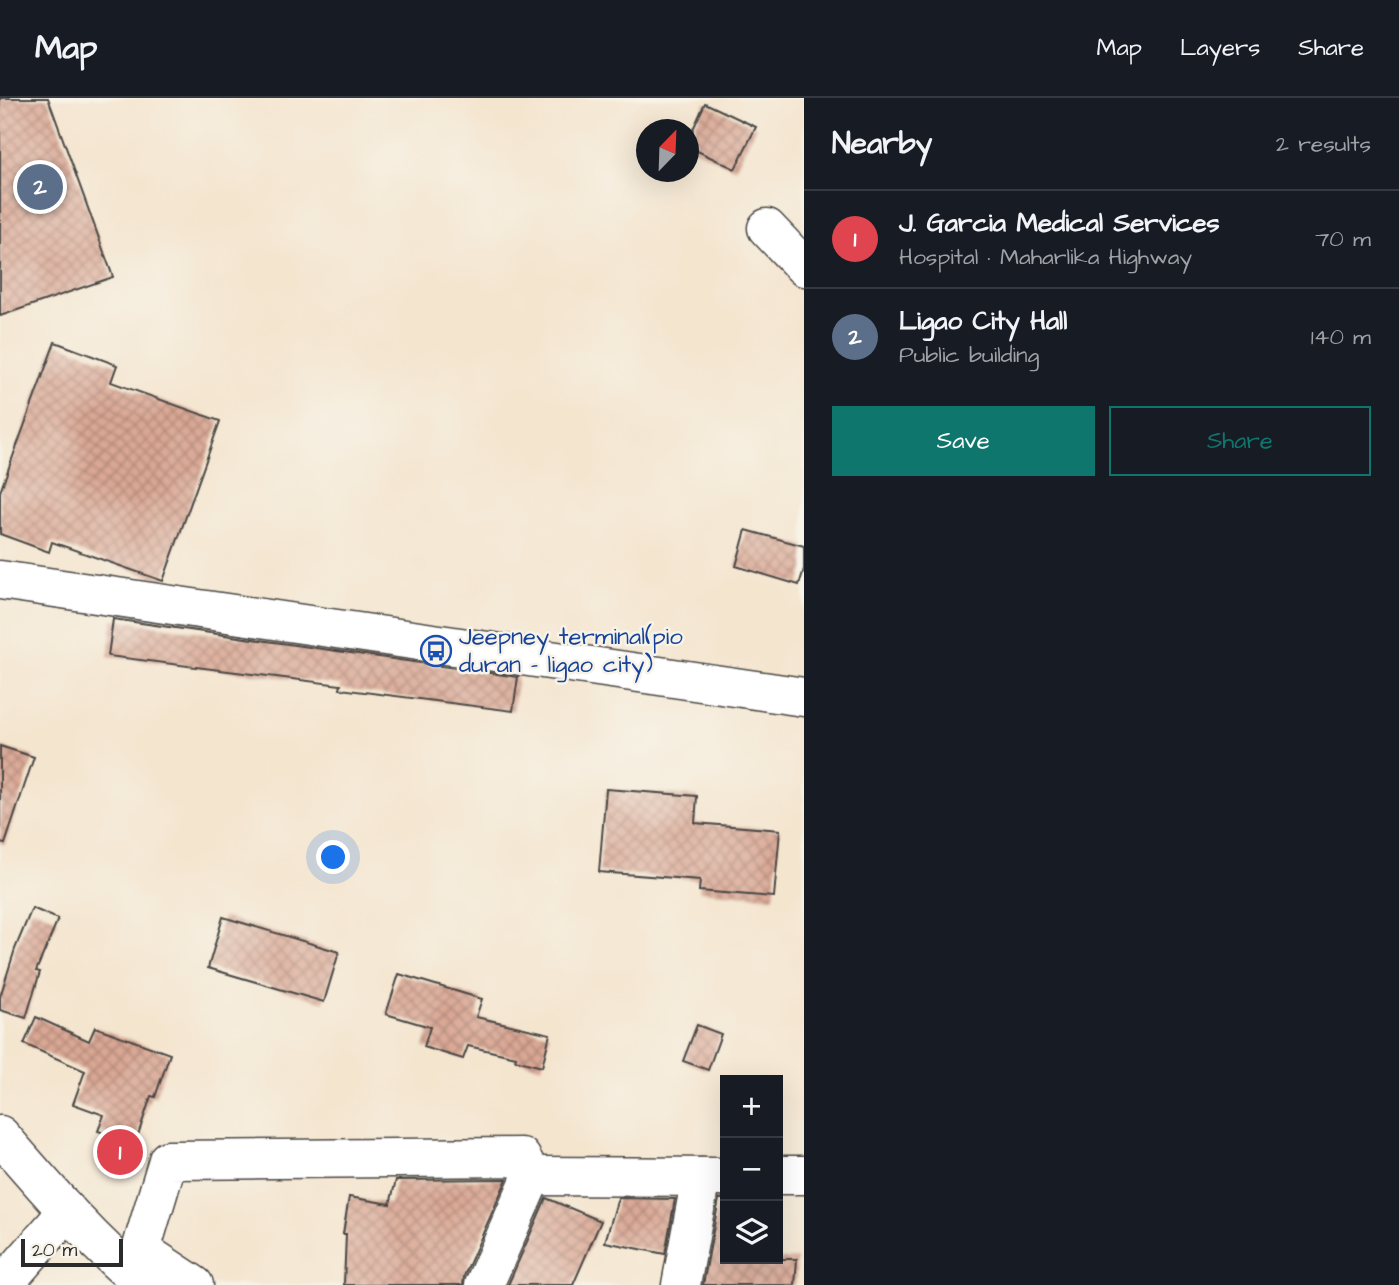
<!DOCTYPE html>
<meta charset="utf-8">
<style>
:root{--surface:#171b24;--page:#20242c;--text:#f1f3f6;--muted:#9ea1a6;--line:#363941;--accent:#0f766e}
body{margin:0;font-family:"Architects Daughter",sans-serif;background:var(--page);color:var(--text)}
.controls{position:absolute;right:21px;bottom:21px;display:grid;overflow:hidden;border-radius:0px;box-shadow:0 7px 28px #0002}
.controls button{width:63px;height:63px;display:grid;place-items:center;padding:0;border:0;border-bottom:2px solid var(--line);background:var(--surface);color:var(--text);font:35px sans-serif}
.compass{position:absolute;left:636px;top:21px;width:63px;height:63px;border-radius:50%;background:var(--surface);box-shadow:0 7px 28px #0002;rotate:23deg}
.scale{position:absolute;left:21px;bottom:18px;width:102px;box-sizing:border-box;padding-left:7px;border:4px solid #2b2b2b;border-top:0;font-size:19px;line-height:24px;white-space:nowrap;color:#2b2b2b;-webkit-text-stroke:5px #f7f3e8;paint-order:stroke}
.you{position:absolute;left:334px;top:760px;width:24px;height:24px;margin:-18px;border:5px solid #fff;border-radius:50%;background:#1a73e8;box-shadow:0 0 0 10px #1a73e833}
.badge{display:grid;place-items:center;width:46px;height:46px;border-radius:50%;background:var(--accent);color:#fff;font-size:23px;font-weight:700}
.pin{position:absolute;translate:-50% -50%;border:4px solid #fff;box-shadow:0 2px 7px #0006}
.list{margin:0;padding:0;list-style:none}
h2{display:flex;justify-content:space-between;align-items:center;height:91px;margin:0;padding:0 28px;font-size:30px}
h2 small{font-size:23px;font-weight:400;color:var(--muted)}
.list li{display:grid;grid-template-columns:46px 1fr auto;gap:21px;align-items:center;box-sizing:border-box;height:98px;padding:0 28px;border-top:2px solid var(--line)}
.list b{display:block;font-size:26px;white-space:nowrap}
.list p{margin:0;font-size:23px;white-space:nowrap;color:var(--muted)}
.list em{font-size:23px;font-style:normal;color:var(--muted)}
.actions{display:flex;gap:14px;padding:21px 28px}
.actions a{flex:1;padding:16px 0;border:2px solid var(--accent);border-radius:0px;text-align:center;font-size:24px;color:var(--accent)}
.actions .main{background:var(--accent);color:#fff}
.icon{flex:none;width:38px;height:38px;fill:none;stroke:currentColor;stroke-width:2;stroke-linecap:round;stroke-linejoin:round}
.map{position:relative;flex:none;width:804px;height:1187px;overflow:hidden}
header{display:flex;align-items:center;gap:42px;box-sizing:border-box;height:98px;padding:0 35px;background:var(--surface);border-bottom:2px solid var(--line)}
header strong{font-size:33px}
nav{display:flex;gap:38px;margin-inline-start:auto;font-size:24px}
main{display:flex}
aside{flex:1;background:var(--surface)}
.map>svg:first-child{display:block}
</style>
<header>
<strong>Map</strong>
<nav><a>Map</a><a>Layers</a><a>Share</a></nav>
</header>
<main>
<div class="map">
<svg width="804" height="1187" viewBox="0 0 804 1187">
<defs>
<pattern id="building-cross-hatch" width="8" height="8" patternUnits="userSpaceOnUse" patternTransform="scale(1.75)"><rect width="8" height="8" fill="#daa794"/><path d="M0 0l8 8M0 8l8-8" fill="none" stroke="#b18879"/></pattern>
</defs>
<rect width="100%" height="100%" fill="#f7f3e8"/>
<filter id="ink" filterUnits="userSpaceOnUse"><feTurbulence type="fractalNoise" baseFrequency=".0143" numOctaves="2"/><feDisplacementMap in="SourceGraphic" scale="14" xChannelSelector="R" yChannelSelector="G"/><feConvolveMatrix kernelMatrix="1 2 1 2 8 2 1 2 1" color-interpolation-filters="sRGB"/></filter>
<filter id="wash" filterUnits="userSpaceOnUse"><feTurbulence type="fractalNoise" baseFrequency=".00686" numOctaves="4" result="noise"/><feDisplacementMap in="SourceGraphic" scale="28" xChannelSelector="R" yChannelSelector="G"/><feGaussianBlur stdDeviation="1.57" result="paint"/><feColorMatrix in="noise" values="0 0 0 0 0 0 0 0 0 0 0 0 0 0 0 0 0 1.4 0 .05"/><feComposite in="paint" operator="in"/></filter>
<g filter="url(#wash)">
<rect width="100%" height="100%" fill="#f4e5cf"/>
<g id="blocks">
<g fill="url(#building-cross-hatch)">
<path d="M0,0h48l65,179 -113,39z"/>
<path d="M705,5l51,24 -21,42 -46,-22v-9z"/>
<path d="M55,244l62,23 -6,17 109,39 -57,160 -111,-39 -3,10 -49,-18v-42z"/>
<path d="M746,432l58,16v23l-5,16 -63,-19z"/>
<path d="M113,521l405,58 -5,34 -173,-22 1,-4 -233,-29z"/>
<path d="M0,648l34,11 -29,87 -5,-1z"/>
<path d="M606,691l91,7 -2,27 85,7 -6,67 -75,-6 1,-11 -101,-8z"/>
<path d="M32,810l26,11 -22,52 4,1 -14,46 -26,-8v-13l15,-48z"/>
<path d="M223,819l116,35 -15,50 -116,-34z"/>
<path d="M399,876l83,25 -6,18 74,17 -8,33 -27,-7 1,-3 -48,-11 -5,13 -39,-12 6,-20 -44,-13z"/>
<path d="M36,919l53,24 6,-14 75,27 -15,43 -4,-1 -16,48 -37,-13 6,-16 -31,-11 12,-33 -61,-27z"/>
<path d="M697,927l24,9 -13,36 -25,-9z"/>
<path d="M507,1081l-43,97 -1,9h-119l2,-51h-3l6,-37 41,7 6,-24z"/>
<path d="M546,1100l55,23 -28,64h-65z"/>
<path d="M618,1100l57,1 -10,55 -60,-12z"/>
<path d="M719,1101h6v60h72l-2,26h-92z"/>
</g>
</g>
</g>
<g filter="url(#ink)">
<use href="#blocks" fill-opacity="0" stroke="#494744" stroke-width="2"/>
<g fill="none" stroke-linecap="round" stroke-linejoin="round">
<g stroke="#494744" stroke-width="41">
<g id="minor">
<path d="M767,130l37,39"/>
<path d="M0,482l804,117"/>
<path d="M778,1077h26"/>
<path d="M532,1078l193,1"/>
<path d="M3,1187l64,-73"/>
<path d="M194,1187l-53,-35 27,-90 353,-3 11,19"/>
<path d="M484,1187l48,-109"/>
<path d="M681,1187l20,-108"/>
</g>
</g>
<g stroke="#494744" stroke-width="41">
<path id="highway" d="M0,1037c46,53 90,105 144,150"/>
</g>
<use href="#minor" stroke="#fff" stroke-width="38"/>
<use href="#highway" stroke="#fff" stroke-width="38"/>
</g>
</g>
<defs>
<g id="bus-ring" transform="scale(1.575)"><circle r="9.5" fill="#f7f3e8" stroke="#1a4fb4" stroke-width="1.5"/><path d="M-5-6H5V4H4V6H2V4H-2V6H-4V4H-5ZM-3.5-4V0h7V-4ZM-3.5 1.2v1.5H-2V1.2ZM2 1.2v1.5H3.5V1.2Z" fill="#1a4fb4"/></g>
</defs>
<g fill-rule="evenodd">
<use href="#bus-ring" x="436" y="553"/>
</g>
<g text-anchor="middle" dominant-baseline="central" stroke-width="5" stroke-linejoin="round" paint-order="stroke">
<g font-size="24" fill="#164399" stroke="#f7f3e8" text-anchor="start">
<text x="459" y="539">Jeepney terminal(pio<tspan x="459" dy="28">duran - ligao city)</tspan></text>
</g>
</g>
</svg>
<div class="controls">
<button>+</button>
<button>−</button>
<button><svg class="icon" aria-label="layers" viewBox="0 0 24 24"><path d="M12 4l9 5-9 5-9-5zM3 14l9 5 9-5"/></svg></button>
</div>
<svg class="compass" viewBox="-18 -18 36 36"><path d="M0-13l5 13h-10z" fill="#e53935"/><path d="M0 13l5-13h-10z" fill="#9ea1a6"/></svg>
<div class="scale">20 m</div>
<div class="you"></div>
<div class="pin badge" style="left:120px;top:1054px;background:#e0444e">1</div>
<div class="pin badge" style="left:40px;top:89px;background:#5c6f8a">2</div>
</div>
<aside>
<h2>Nearby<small>2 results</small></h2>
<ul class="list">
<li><span class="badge" style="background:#e0444e">1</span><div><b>J. Garcia Medical Services</b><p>Hospital · Maharlika Highway</p></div><em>70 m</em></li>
<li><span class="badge" style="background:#5c6f8a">2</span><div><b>Ligao City Hall</b><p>Public building</p></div><em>140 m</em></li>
</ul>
<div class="actions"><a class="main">Save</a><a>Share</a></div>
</aside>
</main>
